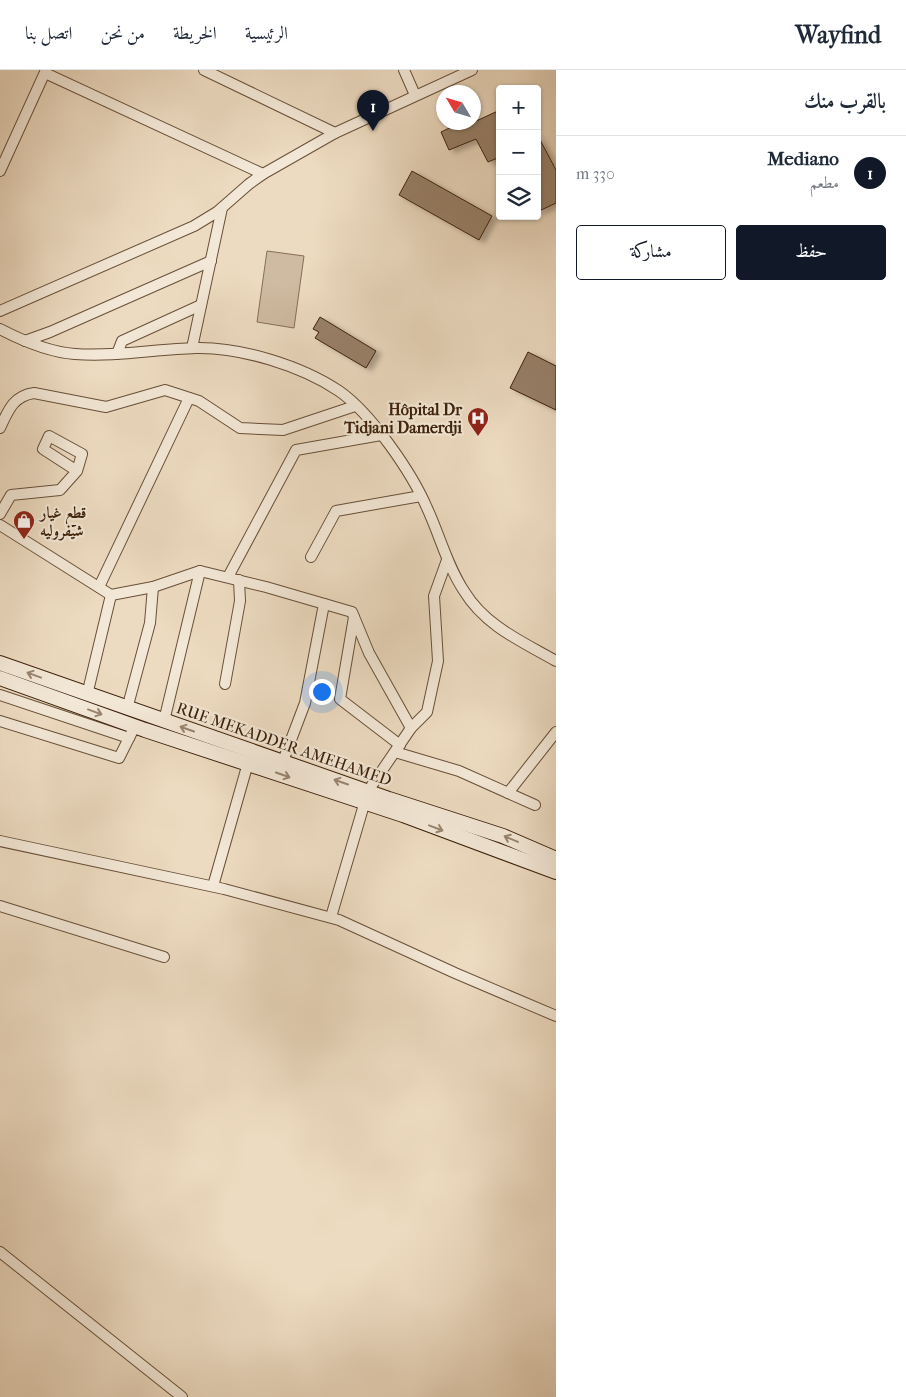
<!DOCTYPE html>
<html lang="ar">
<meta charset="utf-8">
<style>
:root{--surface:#fff;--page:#f2f2f3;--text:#1f2937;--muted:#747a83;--line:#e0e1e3;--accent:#111827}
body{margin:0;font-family:"IM FELL French Canon",Amiri,serif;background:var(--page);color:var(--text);direction:rtl}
.controls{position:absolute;right:15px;top:15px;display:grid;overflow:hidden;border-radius:5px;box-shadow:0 1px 4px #0004}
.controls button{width:45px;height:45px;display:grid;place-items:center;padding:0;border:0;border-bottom:1px solid var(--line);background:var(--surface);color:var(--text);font:25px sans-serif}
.compass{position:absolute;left:436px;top:15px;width:45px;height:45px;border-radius:50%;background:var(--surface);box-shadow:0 1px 4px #0004;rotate:308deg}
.you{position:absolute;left:321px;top:621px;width:18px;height:18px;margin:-12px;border:4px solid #fff;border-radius:50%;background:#1a73e8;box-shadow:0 0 0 8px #1a73e833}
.badge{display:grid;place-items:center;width:32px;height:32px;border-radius:50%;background:var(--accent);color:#fff;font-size:16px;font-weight:700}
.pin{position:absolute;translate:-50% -41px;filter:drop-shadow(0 1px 2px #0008)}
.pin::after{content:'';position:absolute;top:26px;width:18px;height:15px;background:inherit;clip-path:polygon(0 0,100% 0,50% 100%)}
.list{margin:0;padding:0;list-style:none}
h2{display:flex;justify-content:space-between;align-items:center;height:65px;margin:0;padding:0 20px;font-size:21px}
h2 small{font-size:16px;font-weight:400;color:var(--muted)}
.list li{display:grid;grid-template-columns:32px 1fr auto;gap:15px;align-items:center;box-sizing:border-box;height:75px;padding:0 20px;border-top:1px solid var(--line)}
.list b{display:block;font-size:19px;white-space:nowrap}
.list p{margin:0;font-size:16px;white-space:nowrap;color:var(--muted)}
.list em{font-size:16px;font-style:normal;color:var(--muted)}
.actions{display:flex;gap:10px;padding:15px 20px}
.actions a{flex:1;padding:11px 0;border:1px solid var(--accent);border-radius:5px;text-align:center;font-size:18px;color:var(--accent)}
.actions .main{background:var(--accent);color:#fff}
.icon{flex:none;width:28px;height:28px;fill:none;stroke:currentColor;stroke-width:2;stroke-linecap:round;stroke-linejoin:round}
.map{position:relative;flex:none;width:556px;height:1327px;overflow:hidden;direction:ltr}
header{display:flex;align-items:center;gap:30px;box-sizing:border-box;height:70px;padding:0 25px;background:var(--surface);border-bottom:1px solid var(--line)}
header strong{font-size:24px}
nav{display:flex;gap:28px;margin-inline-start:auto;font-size:18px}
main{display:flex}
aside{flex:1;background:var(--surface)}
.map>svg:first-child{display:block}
</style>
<header>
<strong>Wayfind</strong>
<nav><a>الرئيسية</a><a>الخريطة</a><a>من نحن</a><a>اتصل بنا</a></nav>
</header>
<main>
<aside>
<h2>بالقرب منك<small></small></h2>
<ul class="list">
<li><span class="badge">1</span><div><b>Mediano</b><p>مطعم</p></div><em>330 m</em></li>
</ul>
<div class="actions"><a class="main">حفظ</a><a>مشاركة</a></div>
</aside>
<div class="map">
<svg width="556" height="1327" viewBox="0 0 556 1327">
<defs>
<filter id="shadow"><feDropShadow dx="5.5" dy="3" stdDeviation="2.5" flood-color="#0004"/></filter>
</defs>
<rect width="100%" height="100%" fill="#eddbc1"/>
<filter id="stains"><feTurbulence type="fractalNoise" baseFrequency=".004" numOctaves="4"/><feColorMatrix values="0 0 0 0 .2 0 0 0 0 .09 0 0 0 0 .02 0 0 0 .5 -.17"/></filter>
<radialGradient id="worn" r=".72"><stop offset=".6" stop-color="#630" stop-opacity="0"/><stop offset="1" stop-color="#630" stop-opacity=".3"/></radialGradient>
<path fill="#cfbba2" stroke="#866e56" d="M267,181l37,5 -10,72 -37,-6z"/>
<g fill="#988169" stroke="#3c200a" filter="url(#shadow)">
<path d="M500,40v47l-12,5 -12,-23 -27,11 -8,-18 21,-10h12z"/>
<path d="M537,64l19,36v33l-19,9z"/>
<path d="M412,101l80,45 -13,24 -80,-45z"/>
<path d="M320,247l56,34 -10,17 -51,-30 4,-6 -6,-3z"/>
<path d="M528,282l28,14v44l-46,-22z"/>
</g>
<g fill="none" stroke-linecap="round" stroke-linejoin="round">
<g stroke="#684f38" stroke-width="12">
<g id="minor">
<path d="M204,0l131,63"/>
<path d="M404,0l11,25"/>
<path d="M45,3l218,101"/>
<path d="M0,101l46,-101"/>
<path d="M0,241l194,-85 23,-14 32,-28 14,-10 72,-41 137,-63"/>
<path d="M0,259c23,12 49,23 75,25 41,3 81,-5 121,-6 45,-1 106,18 143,43 32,22 73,82 88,117 13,28 20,57 37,83 21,35 59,51 92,70"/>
<path d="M25,271l25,-9 161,-71"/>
<path d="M192,278l30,-140"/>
<path d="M117,284l5,-13 79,-36"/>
<path d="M0,358c8,-17 13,-32 34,-35l72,14 59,-17 34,11 41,27 43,2 72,-24"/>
<path d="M0,444l11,-19 49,-5 17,-19 5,-17 -33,-18 -6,13 34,22"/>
<path d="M0,455l111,70 42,-8 47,-16 66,16 86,25 17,41 42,75 16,-16 11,-51 -4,-65 13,-36"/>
<path d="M311,487l25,-46 85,-15"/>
<path d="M228,507l68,-127 85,-15"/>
<path d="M99,517l90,-189"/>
<path d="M354,547l-14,82 60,46"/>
<path d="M225,614l15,-83 -1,-21"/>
<path d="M0,625l129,43"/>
<path d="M87,625l24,-100"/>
<path d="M127,639l23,-86 3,-36"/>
<path d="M0,651l119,37 16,-32"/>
<path d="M164,651l36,-150"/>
<path d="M395,682l64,19 76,34"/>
<path d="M283,691l22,-58 19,-99"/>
<path d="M508,723l48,-61"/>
<path d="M0,771l224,48 115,31 116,53 101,43"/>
<path d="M213,816l35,-123"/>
<path d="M0,836l164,51"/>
<path d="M331,847l37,-126 43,-63"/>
<path d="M0,1182l182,145"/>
</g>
</g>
<g stroke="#3c200a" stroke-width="16">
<g id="secondary">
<path d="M0,593l389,136 114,37 53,23"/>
<path d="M0,608l145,52 258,85 153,57"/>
</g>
</g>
<use href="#minor" stroke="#f3e8d7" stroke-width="10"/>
<use href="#secondary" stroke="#f3e8d7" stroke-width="14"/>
</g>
<defs><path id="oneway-shaft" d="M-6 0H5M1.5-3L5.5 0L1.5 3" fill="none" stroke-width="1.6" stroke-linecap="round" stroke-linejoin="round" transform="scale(1.25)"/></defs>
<g stroke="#988470">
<use href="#oneway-shaft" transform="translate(34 605) rotate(-160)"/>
<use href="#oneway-shaft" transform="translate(95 642) rotate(20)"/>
<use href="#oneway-shaft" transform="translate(187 659) rotate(-161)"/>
<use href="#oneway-shaft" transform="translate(283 705) rotate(19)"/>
<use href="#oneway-shaft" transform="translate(341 712) rotate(-161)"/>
<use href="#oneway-shaft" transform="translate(436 758) rotate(21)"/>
<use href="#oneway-shaft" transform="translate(511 769) rotate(-157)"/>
</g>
<defs>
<g id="hospital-pin" transform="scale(1.125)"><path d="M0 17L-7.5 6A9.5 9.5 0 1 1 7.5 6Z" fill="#8f2418" stroke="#f3e8d7"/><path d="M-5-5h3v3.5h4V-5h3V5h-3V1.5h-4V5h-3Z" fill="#fff"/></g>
<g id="shop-pin" transform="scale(1.125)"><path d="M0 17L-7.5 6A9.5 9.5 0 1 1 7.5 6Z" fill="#8f2418" stroke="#f3e8d7"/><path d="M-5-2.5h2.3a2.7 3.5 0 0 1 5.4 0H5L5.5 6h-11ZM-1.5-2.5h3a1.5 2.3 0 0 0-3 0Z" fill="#fff"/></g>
</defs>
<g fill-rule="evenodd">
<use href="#hospital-pin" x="478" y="348"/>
<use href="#shop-pin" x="24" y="451"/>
</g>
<g text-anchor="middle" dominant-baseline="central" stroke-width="4.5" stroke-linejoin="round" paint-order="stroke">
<g font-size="16" font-weight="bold" fill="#3c200a" stroke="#f3e8d7" text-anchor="end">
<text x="462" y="339">Hôpital Dr<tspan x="462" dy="18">Tidjani Damerdji</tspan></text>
<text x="40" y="442" text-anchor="start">قطع غيار<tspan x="40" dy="18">شيفروليه</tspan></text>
</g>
<g font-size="16" fill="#3c200a" stroke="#f3e8d7">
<text transform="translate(284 674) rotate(19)">RUE MEKADDER AMEHAMED</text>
</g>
</g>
<rect width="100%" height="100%" filter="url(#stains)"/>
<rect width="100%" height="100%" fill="url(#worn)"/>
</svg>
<div class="controls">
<button>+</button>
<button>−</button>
<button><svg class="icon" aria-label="layers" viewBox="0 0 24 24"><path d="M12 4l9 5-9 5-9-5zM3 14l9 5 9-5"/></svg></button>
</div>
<svg class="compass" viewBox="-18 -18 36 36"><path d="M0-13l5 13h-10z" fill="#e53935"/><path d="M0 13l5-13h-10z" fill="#747a83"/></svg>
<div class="you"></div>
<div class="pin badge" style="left:373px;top:61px">1</div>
</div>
</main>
